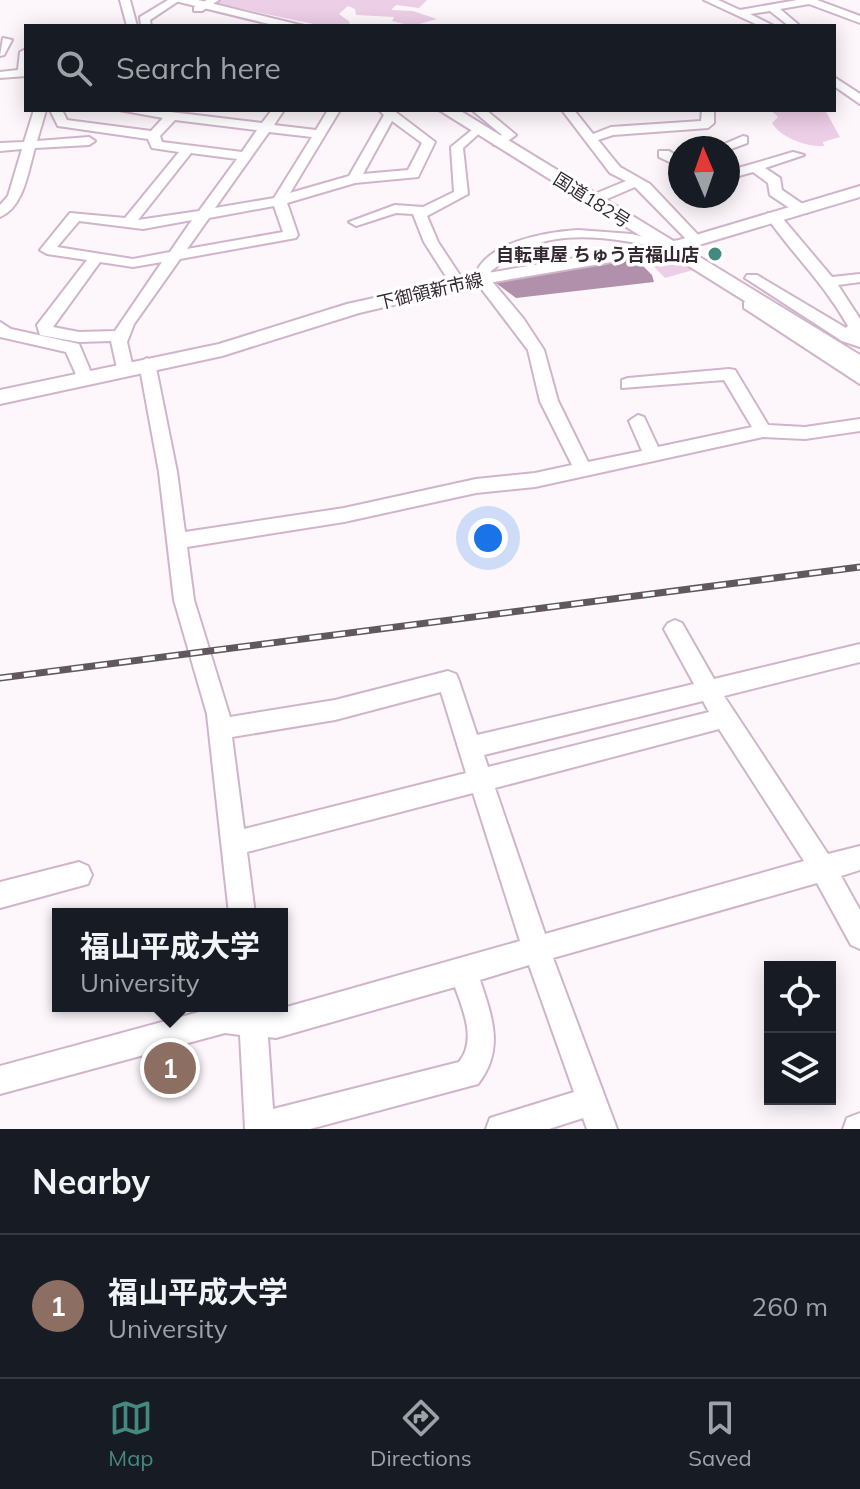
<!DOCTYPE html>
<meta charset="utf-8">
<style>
:root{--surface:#171b24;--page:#20242c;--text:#f1f3f6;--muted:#9ea1a6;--line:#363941;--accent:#44897f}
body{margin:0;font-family:Mulish,"Noto Sans JP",sans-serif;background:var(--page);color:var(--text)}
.controls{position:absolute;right:24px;bottom:24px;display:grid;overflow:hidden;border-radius:0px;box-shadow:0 4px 20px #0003}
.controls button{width:72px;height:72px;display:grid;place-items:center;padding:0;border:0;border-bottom:2px solid var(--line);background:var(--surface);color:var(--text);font:40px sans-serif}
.compass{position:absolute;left:668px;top:136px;width:72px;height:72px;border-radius:50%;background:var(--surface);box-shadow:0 4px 20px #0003;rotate:358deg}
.you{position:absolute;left:488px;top:538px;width:28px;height:28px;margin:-20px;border:6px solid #fff;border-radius:50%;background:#1a73e8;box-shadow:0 0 0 12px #1a73e833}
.badge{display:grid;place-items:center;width:52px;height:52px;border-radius:50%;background:var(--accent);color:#fff;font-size:26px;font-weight:700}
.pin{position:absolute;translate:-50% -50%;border:4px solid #fff;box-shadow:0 2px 8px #0006}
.popup{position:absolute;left:52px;top:908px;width:236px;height:104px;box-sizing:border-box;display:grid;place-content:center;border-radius:0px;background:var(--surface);filter:drop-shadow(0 2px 6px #0005);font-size:26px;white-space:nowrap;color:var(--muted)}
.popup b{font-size:30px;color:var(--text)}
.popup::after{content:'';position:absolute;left:50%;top:100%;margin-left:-16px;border:16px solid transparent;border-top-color:var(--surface)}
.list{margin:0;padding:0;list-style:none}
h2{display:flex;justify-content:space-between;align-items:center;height:104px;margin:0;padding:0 32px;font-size:34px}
h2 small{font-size:26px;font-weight:400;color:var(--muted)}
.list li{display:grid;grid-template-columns:52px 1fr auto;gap:24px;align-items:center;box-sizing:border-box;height:144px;padding:0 32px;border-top:2px solid var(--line)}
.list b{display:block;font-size:30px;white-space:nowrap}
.list p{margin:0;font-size:26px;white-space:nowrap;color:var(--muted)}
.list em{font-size:26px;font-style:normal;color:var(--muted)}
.icon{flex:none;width:44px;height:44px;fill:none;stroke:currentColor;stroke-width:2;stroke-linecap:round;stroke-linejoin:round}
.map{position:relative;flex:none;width:860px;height:1129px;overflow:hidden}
.search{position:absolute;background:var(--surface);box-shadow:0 4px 20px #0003;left:24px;right:24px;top:24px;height:88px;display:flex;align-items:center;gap:20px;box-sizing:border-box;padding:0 28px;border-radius:0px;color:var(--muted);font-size:30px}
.sheet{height:248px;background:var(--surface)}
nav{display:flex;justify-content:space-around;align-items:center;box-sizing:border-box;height:112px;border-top:2px solid var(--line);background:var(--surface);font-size:22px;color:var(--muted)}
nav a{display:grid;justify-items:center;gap:4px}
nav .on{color:var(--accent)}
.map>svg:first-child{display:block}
</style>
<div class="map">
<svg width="860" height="1129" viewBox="0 0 860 1129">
<rect width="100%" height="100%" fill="#fdf7fc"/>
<g fill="#eccee6">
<path d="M218,0h209l-8,8 -23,-3 -5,5 22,1 24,8 -25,7 -20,-5 2,-4 -38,-2 -1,-6 -7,-3 -9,8 11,8 -2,4h-25l-109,-23z"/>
<path d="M771,110h54l15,27 -17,5 1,4c-17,1 -43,-8 -52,-23l6,-6z"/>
<path d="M654,252l12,2 27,16 -28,8 -23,-24z"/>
</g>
<path fill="#b090aa" d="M632,255l20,20 2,7 -138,16 -23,-17z"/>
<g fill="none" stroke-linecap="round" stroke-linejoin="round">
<g stroke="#d0b4ca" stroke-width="4">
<g id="minor">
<path d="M120,0h10l7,26h-10z"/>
<path d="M168,0h12l-30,20 1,6h-10l-1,-9z"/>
<path d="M207,0h12l-17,11h-8v-4z"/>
<path d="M704,0h14l22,10 57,-10h20l43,16v7l-51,-19 -29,5 20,17h-11l-19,-15 -20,3 24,12h-14z"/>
<path d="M3,38l9,2 -8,15 -4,1z"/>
<path d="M26,49v27l-26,2v-6l18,-2 2,-18z"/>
<path d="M834,77l26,17v10l-26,-18z"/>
<path d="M34,110h12l-9,31 52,-4 6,4 -6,4 -54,3c-7,23 -11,59 -35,69v-12l8,-9 14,-47 -22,2v-8l24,-1z"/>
<path d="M50,110h12l5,10 84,11 12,-13 -44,-8h35l108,13 10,-13h12l-10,15 42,5 12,-20h12l-50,83 59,-17 35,-61 -5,-5h14l42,32 -17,35 -63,6 -68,20 11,32 -2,3 -116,21 -46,65 -7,18 6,26 -8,5 -8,-5 -6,-27 -32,1 -39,-7 -3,-10 50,-65 -40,-6 -7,-4 30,-37 55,5 54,-66 -27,-4 -4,-9 -90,-13zM175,120l82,10 -15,22 -80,-10 -2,-6zM392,121l30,22 -14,27 -45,4zM269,132l43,5 -38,61 -59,10zM191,153l46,6 -38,52 -61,9zM274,206l9,26 -96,17 22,-31zM192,220l-22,32 -37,7 -76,-12 22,-26 64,8zM100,262l33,5 29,-5 -47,69 -36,1 -26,-5z"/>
<path d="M472,110h14l30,25 -14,10h-8v-6l8,-4z"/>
<path d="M562,110h12l19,24 18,-7 90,-6 1,-11h12v13l-6,5 -95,7 -15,5 22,27 30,17 51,54v6h-10l-56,-57 -28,12h-10v-6l29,-12 -16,-8z"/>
<path d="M478,125l6,4 -21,19 5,46 -41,22 11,26 29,44 -8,5 -5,-2 -30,-47 -11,-28 -17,-1 -40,13 -7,-4 46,-17 28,2 31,-15 -3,-45z"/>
<path d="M743,136l4,1v6l-19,7 -13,-2z"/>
<path d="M659,151h10l11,7v9l-21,-10z"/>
<path d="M793,152l11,3 -39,13 15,10 2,12 25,17v6h-10l-27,-18 -2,-12 -15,-11 -25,7v-8z"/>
<path d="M768,213h10l54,64 28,-3v8l-22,3 22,34v28l-18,-6 -97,-63 2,-3h10l89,53 2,-2c-25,-44 -54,-70 -82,-110z"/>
<path d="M578,230l54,4 41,11 -7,4c-43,-9 -96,-20 -138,-2 -13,5 -25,15 -37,24l-1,8 33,39 21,32 14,51 30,61 54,-11 -13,-30 9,-6 6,2 14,30 94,-20 -28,-47 -102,8v-8l6,-2 101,-9 6,1 33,55 37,2 55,-8v12l-55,8 -42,-2 -228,50 -59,6 -132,29 -157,25 7,53 36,117 105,-17 113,-29 8,3 3,7 18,54 217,-51 -30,-55 4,-6 7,-3 7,3 32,56 146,-35v18l-136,34 104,158 32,-8v24l-19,6 19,34v39l-9,-4 -34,-62 -264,75 64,171h-30l-4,-11 -34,11h-63l4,-11 84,-26 -45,-127 -49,15c12,37 25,69 -2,104l-168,45h-65l-5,-94 -15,-2 -225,61v-28l221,-60h44v3l11,1 244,-69 -47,-148 -226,59 8,62h-26l-22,-200 -33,-114 -15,-128 -20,-109 8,-5 8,5 22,109 8,60 159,-24 132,-29 59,-6 37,-8 -32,-64 -12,-51 -54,-71c8,-37 73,-47 104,-49zM441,692l25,81 -222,56 -12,-92 103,-17zM703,701l6,11 -221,55 -4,-12zM719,729l85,132 -259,73 -50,-146zM455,987c8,23 22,53 4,75l-186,47 -5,-72 8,1z"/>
<path d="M749,300l111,70v14l-116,-76v-6z"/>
<path d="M0,322l11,7 68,15 14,33 -2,4h-12l-13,-29 -66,-15z"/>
<path d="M79,862l9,4 4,9 -4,9 -88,24v-26z"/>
<path d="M860,1113v16h-17l4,-11z"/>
</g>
</g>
<g stroke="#d0b4ca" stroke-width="4">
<path id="major" d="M860,186v11l-178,53 -200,34 -123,29 -137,43 -222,48v-14l219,-46 128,-40 135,-30 197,-34z"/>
</g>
<g stroke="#d0b4ca" stroke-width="4">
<g id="highway">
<path d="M171,0h27l106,26h-27z"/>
<path d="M439,110h20l401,245v18z"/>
</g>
</g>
<use href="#minor" fill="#fff" fill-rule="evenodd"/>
<use href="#major" fill="#fff" fill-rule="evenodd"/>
<use href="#highway" fill="#fff" fill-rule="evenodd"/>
<g stroke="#61575f" stroke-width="7">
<path id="rail" d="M0,678l860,-111"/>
</g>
<use href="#rail" stroke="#fff" stroke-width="4" stroke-dasharray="12" stroke-linecap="butt"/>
</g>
<circle fill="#44897f" stroke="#fff" stroke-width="3" cx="715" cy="254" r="8"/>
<g text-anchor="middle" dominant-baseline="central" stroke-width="7" stroke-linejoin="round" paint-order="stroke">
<g font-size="18" fill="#342932" stroke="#fff">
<text transform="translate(592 200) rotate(32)">国道182号</text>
<text transform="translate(430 291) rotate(-13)">下御領新市線</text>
</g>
<g font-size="18" font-weight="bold" fill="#342932" stroke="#fff" text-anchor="end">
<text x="699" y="254">自転車屋 ちゅう吉福山店</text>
</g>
</g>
</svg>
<div class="controls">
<button><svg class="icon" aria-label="locate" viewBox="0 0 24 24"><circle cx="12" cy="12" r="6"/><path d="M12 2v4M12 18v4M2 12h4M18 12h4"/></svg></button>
<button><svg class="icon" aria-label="layers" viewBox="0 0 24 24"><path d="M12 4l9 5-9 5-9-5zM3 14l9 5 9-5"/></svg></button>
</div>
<svg class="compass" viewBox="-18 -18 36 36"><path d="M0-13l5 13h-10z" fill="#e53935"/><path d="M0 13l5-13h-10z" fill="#9ea1a6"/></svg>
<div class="you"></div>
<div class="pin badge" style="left:170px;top:1068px;background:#8d6e63">1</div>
<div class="popup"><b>福山平成大学</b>University</div>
<div class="search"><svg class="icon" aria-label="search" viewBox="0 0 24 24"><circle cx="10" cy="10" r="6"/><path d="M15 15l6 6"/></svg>Search here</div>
</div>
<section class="sheet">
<h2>Nearby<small></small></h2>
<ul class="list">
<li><span class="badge" style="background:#8d6e63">1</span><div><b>福山平成大学</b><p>University</p></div><em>260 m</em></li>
</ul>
</section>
<nav>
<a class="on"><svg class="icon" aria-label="map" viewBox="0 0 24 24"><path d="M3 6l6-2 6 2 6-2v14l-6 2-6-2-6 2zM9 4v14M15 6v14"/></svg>Map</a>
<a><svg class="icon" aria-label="directions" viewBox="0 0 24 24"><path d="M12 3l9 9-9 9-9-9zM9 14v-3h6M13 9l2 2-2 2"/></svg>Directions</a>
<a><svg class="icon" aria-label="saved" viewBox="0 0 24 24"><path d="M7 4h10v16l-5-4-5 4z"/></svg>Saved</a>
</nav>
